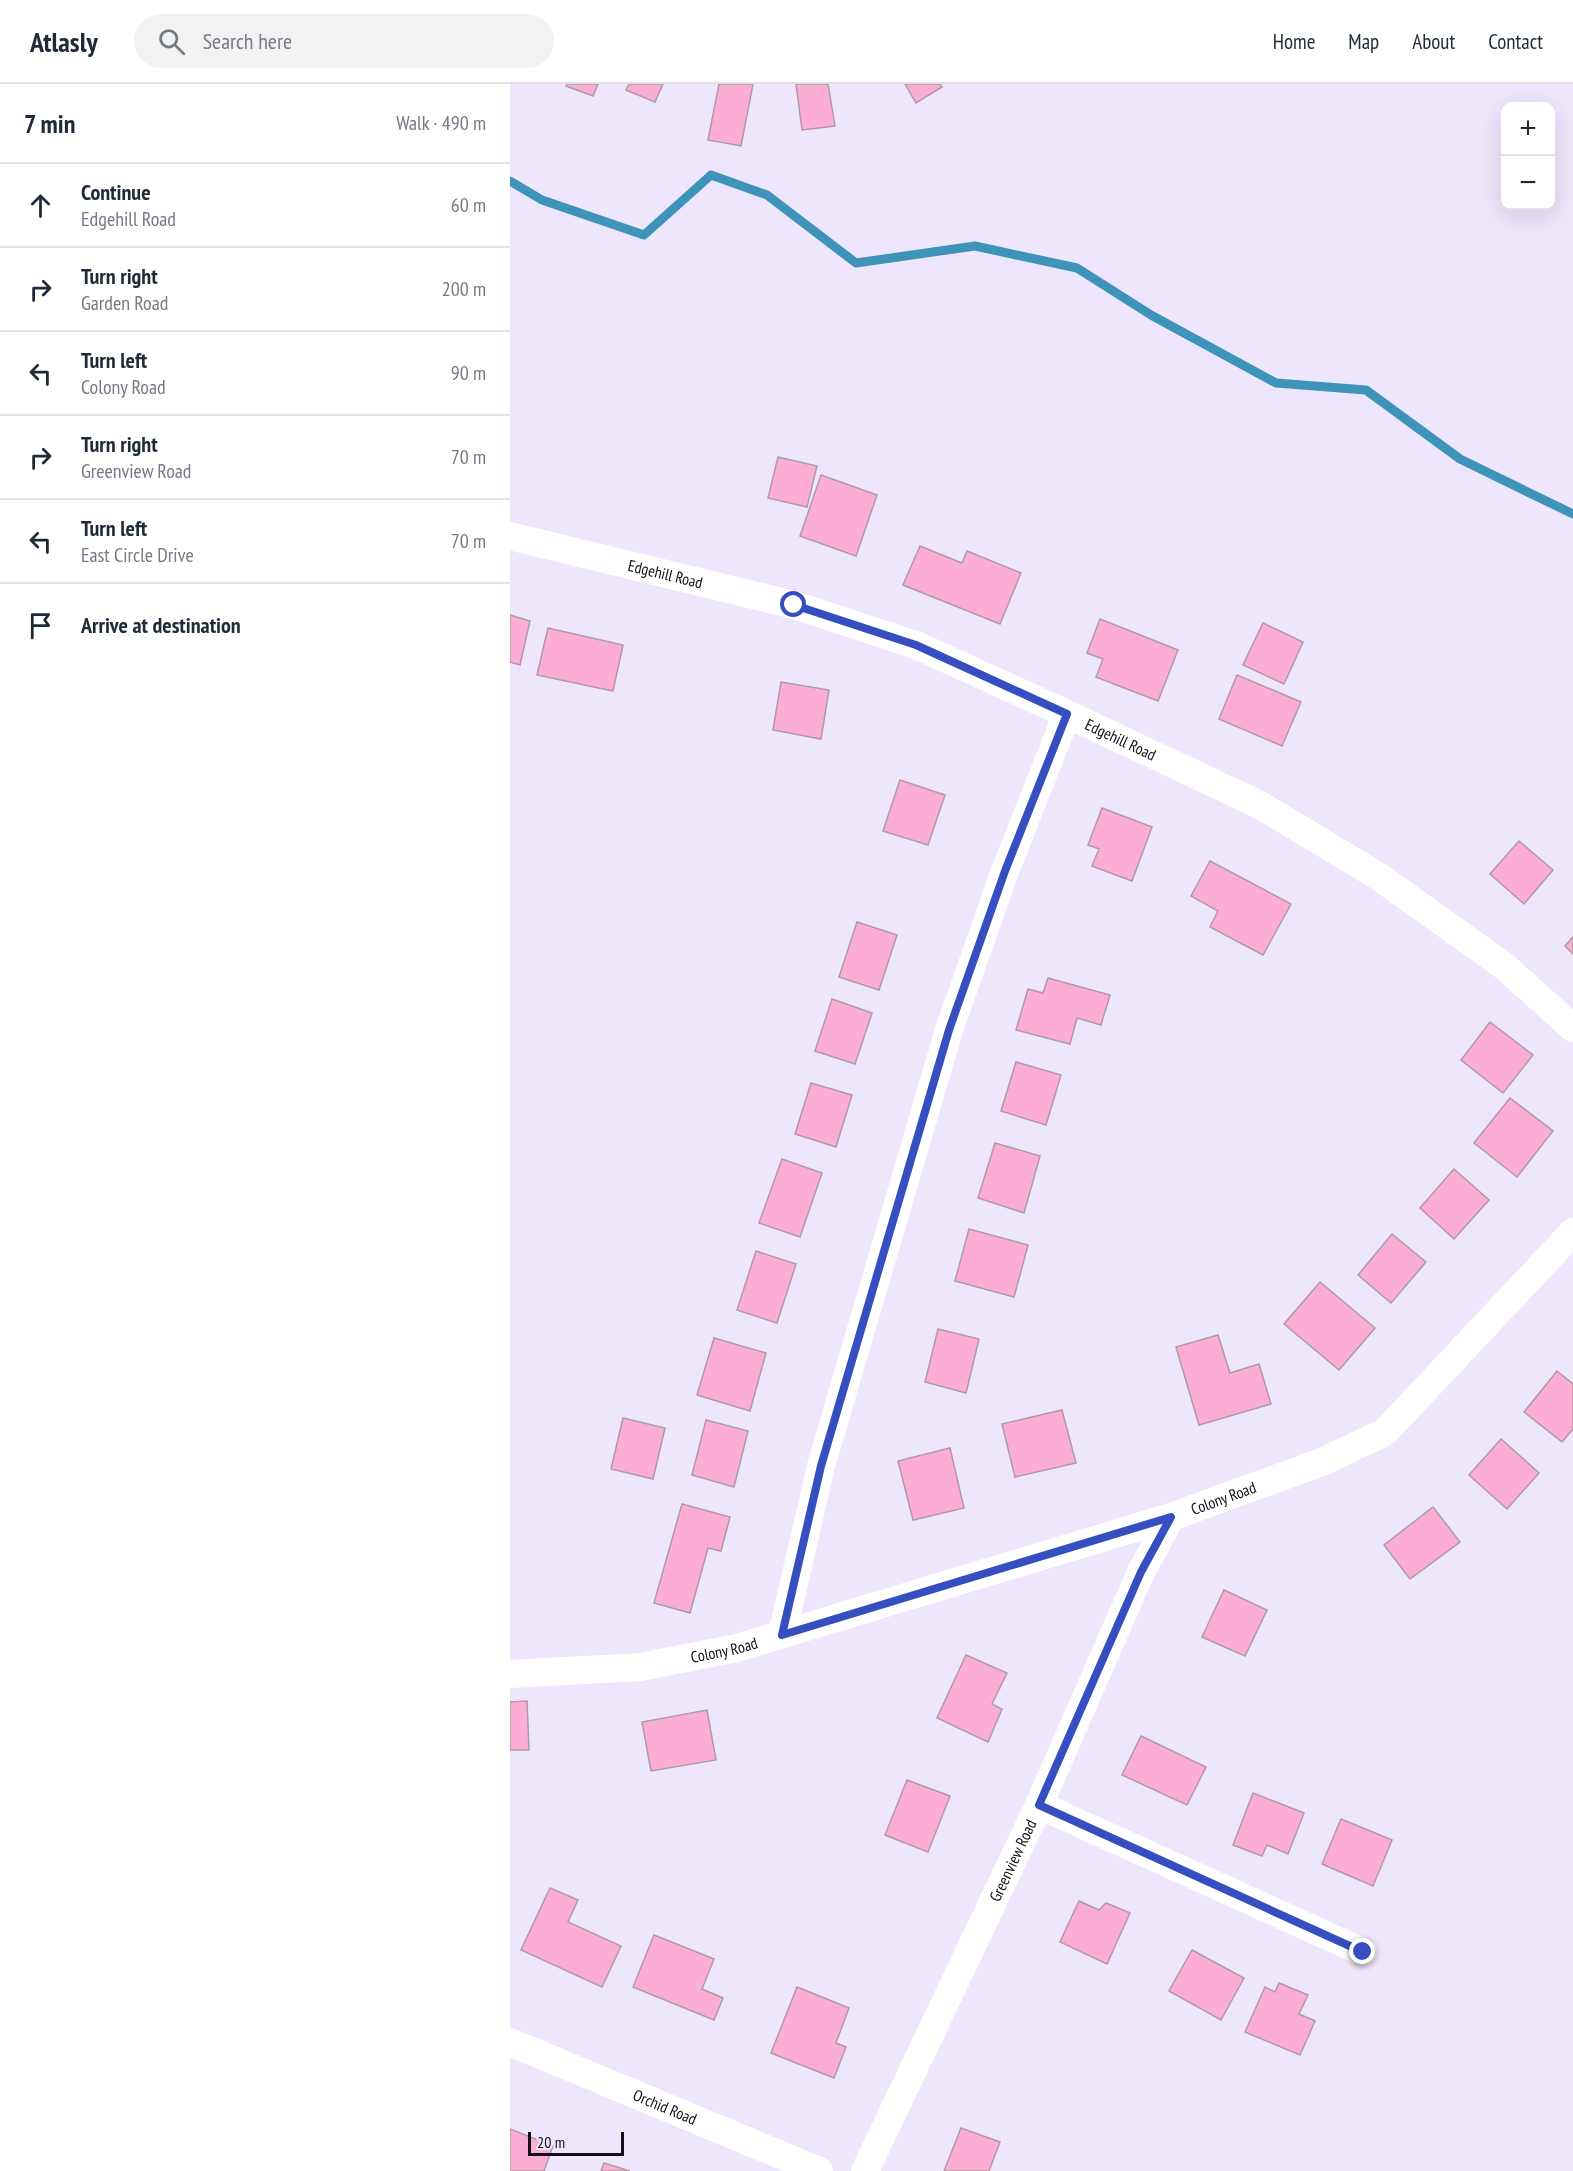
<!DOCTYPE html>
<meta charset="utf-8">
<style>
:root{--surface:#fff;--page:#f2f2f3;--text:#1f2937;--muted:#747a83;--line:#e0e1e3}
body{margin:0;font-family:"PT Sans Narrow",sans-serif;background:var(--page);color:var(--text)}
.controls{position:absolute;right:18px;top:18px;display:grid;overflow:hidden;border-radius:12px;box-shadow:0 6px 24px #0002}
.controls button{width:54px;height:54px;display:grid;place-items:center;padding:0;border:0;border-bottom:2px solid var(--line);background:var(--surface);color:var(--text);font:30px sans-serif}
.scale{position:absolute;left:18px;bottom:15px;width:96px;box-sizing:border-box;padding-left:6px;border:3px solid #120f16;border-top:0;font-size:16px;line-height:21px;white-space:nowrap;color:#120f16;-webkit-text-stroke:4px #ede6fc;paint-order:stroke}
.stop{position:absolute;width:18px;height:18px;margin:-14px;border:4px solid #354fc1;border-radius:50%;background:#fff}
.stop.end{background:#354fc1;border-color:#fff;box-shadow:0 2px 6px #0008}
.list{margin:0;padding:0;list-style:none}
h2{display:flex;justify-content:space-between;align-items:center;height:78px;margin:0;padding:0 24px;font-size:26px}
h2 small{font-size:20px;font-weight:400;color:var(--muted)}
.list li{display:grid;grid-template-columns:39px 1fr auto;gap:18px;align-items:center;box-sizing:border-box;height:84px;padding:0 24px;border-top:2px solid var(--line)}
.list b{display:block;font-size:22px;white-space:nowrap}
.list p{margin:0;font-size:20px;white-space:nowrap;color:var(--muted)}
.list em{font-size:20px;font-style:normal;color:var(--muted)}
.icon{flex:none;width:33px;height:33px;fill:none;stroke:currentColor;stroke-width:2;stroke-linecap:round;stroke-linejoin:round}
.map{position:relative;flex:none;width:1063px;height:2087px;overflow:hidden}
header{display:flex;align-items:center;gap:36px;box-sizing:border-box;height:84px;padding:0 30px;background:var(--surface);border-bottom:2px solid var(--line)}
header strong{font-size:28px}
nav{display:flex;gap:33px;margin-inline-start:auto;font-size:21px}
.search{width:420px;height:54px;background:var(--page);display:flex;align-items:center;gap:15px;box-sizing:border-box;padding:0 21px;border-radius:33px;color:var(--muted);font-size:22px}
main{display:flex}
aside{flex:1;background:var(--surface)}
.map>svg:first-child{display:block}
</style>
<header>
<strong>Atlasly</strong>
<div class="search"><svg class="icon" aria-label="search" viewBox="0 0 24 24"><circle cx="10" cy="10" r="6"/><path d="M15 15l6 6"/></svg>Search here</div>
<nav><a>Home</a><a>Map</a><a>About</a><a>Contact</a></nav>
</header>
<main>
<aside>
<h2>7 min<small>Walk · 490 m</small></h2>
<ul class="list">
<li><svg class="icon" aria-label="ahead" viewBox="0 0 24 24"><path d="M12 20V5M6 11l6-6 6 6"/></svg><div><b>Continue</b><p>Edgehill Road</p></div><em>60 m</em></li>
<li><svg class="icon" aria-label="right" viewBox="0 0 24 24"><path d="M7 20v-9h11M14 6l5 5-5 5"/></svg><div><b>Turn right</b><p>Garden Road</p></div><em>200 m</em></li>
<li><svg class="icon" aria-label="left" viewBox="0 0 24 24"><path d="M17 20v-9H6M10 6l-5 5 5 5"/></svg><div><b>Turn left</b><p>Colony Road</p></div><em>90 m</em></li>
<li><svg class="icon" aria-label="right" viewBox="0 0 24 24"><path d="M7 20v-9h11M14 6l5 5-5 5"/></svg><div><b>Turn right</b><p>Greenview Road</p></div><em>70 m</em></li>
<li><svg class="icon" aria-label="left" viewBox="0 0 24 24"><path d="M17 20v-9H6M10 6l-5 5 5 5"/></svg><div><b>Turn left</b><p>East Circle Drive</p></div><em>70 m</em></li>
<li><svg class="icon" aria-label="arrive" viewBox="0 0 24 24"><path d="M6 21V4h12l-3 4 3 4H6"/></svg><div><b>Arrive at destination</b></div></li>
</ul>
</aside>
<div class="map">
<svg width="1063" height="2087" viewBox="0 0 1063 2087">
<rect width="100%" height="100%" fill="#ede6fc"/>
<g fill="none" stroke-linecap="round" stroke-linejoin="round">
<path stroke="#3e93b9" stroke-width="9" d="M0,97l32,19 102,35 67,-60 56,20 89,68 119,-17 102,22 74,47 125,68 90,7 94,69 113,55"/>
</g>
<g fill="#fcadd3" stroke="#b19aa4" stroke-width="1.5">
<path d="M57,0h31l-5,12 -27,-10z"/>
<path d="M119,0h34l-8,18 -29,-12z"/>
<path d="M209,0h34l-12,62 -33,-6z"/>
<path d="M286,0h32l7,42 -33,4z"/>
<path d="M395,0h35l2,3 -26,16z"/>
<path d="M268,373l39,9 -10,41 -39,-9z"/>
<path d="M311,391l56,20 -21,61 -56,-20z"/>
<path d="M410,462l42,17 5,-12 54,22 -21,51 -97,-39z"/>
<path d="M0,531l20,6 -10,44 -10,-3z"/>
<path d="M590,535l78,31 -20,51 -62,-24 7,-18 -16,-6z"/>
<path d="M753,539l40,19 -19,42 -41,-19z"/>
<path d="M38,544l75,17 -10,46 -76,-16z"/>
<path d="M727,591l64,27 -19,44 -63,-27z"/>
<path d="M271,598l48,8 -8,49 -48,-9z"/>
<path d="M390,696l45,15 -17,50 -45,-14z"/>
<path d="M592,724l50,19 -20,54 -40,-15 7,-17 -11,-4z"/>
<path d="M1009,757l34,29 -29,34 -34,-30z"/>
<path d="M700,777l81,43 -28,51 -53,-28 8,-16 -27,-15z"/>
<path d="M347,838l40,13 -18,55 -40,-13z"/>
<path d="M1063,853v17l-8,-8z"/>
<path d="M538,894l62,17 -9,30 -24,-7 -7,26 -54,-14 12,-41 15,4z"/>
<path d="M322,915l40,14 -17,51 -40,-13z"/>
<path d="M980,938l43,33 -30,38 -42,-33z"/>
<path d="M506,978l45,13 -15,50 -45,-14z"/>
<path d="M301,999l41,12 -16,52 -41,-13z"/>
<path d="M1000,1014l43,33 -36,46 -43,-34z"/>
<path d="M485,1059l45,13 -16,57 -46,-15z"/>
<path d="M272,1075l40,14 -22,64 -41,-14z"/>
<path d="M944,1085l35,31 -35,39 -34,-31z"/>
<path d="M459,1145l59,16 -14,52 -59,-16z"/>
<path d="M882,1150l34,28 -35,41 -33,-28z"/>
<path d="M246,1167l40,13 -19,59 -40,-13z"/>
<path d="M810,1198l55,46 -36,42 -55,-46z"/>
<path d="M428,1245l41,10 -13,54 -41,-11z"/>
<path d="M708,1251l12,38 29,-9 12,40 -72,21 -23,-78z"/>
<path d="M204,1254l52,15 -16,58 -53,-16z"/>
<path d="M1047,1287l16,13v45l-11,13 -38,-30z"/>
<path d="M552,1326l14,53 -61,14 -13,-53z"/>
<path d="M113,1334l42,10 -12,51 -42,-10z"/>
<path d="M196,1336l42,11 -14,56 -42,-12z"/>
<path d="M991,1355l38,34 -32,36 -38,-34z"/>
<path d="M440,1364l14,60 -51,12 -15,-59z"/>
<path d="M172,1420l48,13 -9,34 -13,-3 -18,65 -36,-10z"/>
<path d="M923,1423l27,35 -50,37 -26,-34z"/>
<path d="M714,1506l43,20 -22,46 -43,-19z"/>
<path d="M456,1571l41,18 -15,31 10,5 -14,33 -51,-24z"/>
<path d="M17,1617l2,49h-19v-48z"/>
<path d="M197,1626l9,50 -65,11 -9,-49z"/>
<path d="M631,1652l65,31 -19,38 -65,-30z"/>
<path d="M397,1696l43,16 -22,56 -43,-17z"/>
<path d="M743,1709l51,20 -16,41 -21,-9 -5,11 -29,-11z"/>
<path d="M831,1735l51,21 -19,46 -51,-22z"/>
<path d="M40,1804l28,12 -10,22 53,24 -19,41 -81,-37z"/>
<path d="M569,1817l20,9 7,-7 24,10 -23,51 -47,-22z"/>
<path d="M144,1851l60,24 -12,30 21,9 -9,22 -81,-33z"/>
<path d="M682,1866l52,28 -23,42 -52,-29z"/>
<path d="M769,1899l29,12 -9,19 16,7 -15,34 -55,-23 20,-45 10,5z"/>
<path d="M287,1903l52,21 -13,35 10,4 -12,31 -63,-25z"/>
<path d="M451,2044l39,14 -11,29h-45z"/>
<path d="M0,2045l43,17 -9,25h-34z"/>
<path d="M94,2079l26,8h-29z"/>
</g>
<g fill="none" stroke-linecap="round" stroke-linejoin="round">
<g stroke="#fff" stroke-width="28">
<path id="s1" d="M0,452l284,69 122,40 151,69 193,91 118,71 126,90 69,62"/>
<path d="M272,1551l39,-169 128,-436 56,-159 62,-157"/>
<path id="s2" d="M0,1590l130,-7 97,-19 434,-131 151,-55 63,-30 188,-200"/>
<path d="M529,1721l324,147"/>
<path id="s3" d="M0,1958l309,129"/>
<path id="s4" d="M355,2087l174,-366 102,-233 30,-55"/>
</g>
</g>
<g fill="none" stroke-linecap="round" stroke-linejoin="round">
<path stroke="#354fc1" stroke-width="8" d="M284,521l122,40 151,69 -62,157 -56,159 -128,436 -39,169 389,-118 -30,55 -102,233 324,147"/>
</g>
<g text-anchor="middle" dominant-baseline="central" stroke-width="4.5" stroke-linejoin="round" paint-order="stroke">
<g font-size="16" fill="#120f16" stroke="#ede6fc">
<text stroke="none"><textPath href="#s1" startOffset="160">Edgehill Road</textPath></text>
<text stroke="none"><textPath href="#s1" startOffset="646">Edgehill Road</textPath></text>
<text stroke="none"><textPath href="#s2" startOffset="738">Colony Road</textPath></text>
<text stroke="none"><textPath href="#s2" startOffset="216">Colony Road</textPath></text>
<text stroke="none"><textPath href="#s4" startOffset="344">Greenview Road</textPath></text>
<text stroke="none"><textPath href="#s3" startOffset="168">Orchid Road</textPath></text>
</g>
</g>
</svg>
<div class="controls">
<button>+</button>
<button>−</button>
</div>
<div class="scale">20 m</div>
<div class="stop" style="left:284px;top:521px"></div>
<div class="stop end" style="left:853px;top:1868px"></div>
</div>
</main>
